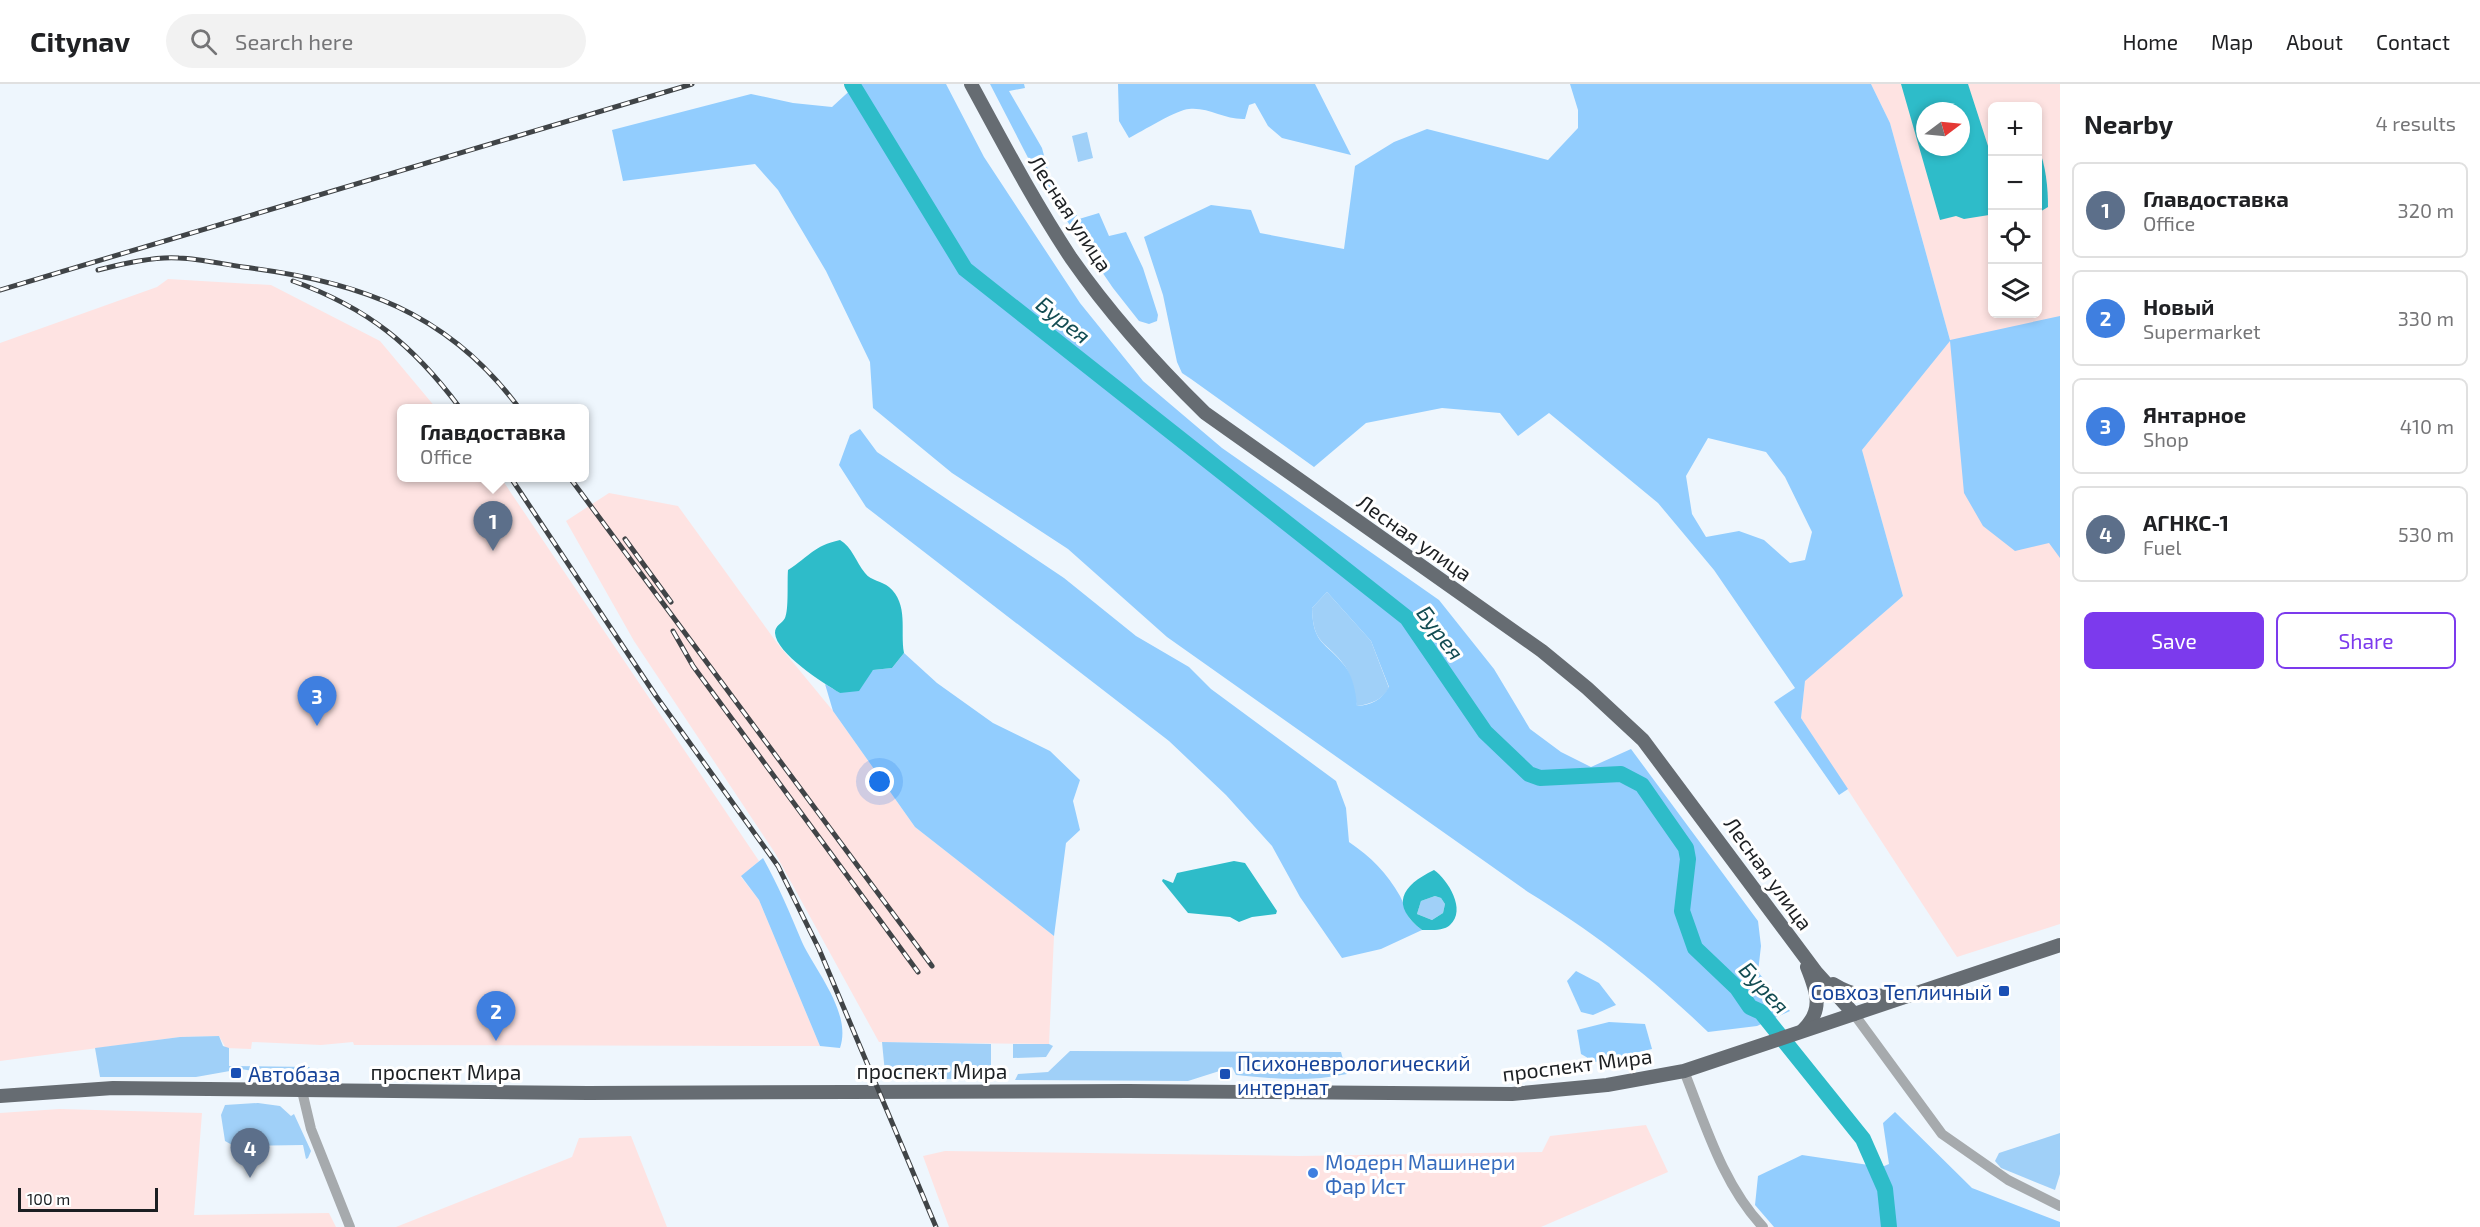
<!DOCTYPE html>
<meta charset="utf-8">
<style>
:root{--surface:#fff;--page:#f2f2f2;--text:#202124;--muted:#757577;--line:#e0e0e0;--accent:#7c3aed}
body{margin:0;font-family:"Exo 2",sans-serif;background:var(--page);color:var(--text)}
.controls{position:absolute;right:18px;top:18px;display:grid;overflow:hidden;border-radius:9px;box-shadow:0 3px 9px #0003}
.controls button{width:54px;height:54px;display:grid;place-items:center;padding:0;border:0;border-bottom:2px solid var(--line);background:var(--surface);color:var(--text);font:30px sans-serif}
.compass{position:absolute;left:1916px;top:18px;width:54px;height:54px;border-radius:50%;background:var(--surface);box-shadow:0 3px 9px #0003;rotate:74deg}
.scale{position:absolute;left:18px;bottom:15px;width:140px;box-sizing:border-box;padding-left:6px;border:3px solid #1c1f22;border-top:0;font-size:16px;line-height:21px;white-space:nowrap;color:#1c1f22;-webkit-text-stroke:4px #fff;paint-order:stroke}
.you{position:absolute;left:880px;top:698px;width:21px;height:21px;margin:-15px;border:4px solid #fff;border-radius:50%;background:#1a73e8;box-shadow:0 0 0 9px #1a73e833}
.badge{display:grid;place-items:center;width:39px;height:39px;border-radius:50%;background:var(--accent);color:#fff;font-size:20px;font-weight:700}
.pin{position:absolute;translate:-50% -50px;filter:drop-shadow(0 2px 3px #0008)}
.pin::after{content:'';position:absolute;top:32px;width:21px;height:18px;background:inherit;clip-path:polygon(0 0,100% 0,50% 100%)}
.popup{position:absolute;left:397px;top:320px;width:192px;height:78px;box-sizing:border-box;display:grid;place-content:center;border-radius:9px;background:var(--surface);filter:drop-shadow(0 2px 4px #0005);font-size:20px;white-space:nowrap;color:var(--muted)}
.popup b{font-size:22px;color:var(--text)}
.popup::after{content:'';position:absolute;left:50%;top:100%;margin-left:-12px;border:12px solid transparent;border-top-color:var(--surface)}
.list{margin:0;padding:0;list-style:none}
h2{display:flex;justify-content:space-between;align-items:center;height:78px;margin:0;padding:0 24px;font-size:26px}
h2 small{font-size:20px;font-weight:400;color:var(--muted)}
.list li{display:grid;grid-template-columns:39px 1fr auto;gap:18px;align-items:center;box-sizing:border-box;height:96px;margin:0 12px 12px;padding:0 12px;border:2px solid var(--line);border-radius:9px}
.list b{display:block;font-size:22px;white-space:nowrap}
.list p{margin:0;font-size:20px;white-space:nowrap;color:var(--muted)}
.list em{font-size:20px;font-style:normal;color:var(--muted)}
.actions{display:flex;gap:12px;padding:18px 24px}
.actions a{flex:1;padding:14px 0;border:2px solid var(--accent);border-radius:9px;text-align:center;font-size:21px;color:var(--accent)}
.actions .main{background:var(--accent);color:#fff}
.icon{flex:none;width:33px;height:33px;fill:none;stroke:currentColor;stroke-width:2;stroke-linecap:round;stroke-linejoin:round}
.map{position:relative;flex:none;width:2060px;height:1143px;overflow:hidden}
header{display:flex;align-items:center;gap:36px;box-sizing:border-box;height:84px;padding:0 30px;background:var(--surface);border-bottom:2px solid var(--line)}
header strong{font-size:28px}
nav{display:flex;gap:33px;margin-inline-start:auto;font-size:21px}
.search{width:420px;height:54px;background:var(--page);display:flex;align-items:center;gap:15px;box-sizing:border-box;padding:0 21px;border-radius:33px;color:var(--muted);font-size:22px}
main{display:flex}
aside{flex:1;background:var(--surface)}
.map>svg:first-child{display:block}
</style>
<header>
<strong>Citynav</strong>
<div class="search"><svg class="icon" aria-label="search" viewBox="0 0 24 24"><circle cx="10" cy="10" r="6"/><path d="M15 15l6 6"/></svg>Search here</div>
<nav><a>Home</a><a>Map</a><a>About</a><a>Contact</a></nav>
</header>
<main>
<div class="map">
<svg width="2060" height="1143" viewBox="0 0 2060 1143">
<rect width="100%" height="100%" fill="#eef6fd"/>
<g fill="#fee3e2" fill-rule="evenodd">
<path d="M1871,0h189v840l-103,33 -156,-239 4,-38 98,-84 -41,-146 88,-110 -60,-217zM1992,22h46v208h-46zM1925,27h36v36h-36z"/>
<path d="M168,195l103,6 109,56 56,67h-34v70h99l258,383 -18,16 18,23 61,146 -466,-1 -1,-3 -32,3 -69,-3 -1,7 -25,-1 -7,-12 -39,1 -180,24v-718l157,-56z"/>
<path d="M609,409l69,13 99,137 56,68 82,116 139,109 -5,108 -170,-2 -104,-189 -141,-212 -68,-120z"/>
<path d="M60,1025l142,4 -8,102 135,-2 7,14h-336v-114z"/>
<path d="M1646,1041l22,47 -127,55h-592l-26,-71 22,-5 354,5 243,-4 8,-16z"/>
<path d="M631,1052l36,91h-271l176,-70 7,-19z"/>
</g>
<g fill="#a0d0f8">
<path d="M1087,48l6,26 -15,4 -6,-26z"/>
<path d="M1327,508l44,49 18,47c-7,12 -18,16 -32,18 -3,-11 -5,-30 -12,-40 -19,-26 -32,-20 -33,-58z"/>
<path d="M1435,812l6,2 4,6 -2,9 -11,7 -15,-6 4,-13z"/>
<path d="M219,952l4,10 6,2v18l81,1 -3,4 -18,6 -48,-8 -45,8h-96l-5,-29 85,-11z"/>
<path d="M882,958l109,2v26l-5,10 -82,-2 -19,-5z"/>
<path d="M1013,960h36l4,2 -7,11 -33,1z"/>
<path d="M1070,967l271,1 6,22c-38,8 -73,5 -111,1l-4,-8 -44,14 -173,-1 3,-6 30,-2z"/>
<path d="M258,1019l22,3 11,10 3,-2 17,37 -3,7 -2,1 -3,-14 -69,1 -9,-5 -4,-26 4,-10z"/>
<path d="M2060,1049v41l-5,16 -54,-22 -6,-7 4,-8z"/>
</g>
<g fill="#92cdfe" fill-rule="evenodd">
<path d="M857,0h89l38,73 96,146 63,78 79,67 217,152 55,69 36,60 31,23 30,15 40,-18 127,172 3,25 -3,26 32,39 -33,15 -49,6c-57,-55 -113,-99 -180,-140l-361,-255 -99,-88 -116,-76 -79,-65 -3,-46 -44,-91 -48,-81 -23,-26 -132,17 -11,-51 139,-36 42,9 39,4zM1327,508l44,49 18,46c-7,13 -18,18 -32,19 -1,-13 -4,-29 -12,-40 -20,-25 -32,-21 -33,-58z"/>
<path d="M990,0h34l1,4 -16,3 33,57 7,26 30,45 20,-6 10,23 17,-4 17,36 15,47 -1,6 -8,3 -10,-3 -26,-33 -72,-105z"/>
<path d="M1118,0h197l36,71 -69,-17 -14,-12 -13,-23 -6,2 -4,14c-20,1 -36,-12 -56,-10 -11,0 -48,23 -60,29l-10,-17z"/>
<path d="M1570,0h301l19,39 60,217 110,-24v242l-11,-15 -34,8 -32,-25 -19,-33 -14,-152 -88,109 41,146 -98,85 -4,37 47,71 -9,6 -65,-93 21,-14 -81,-118 -56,-67 -109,-90 -31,23 -18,-23 -58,-5 -76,15 -52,44 -123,-88 -9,-6 -5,-11 -14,-67 -19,-58 67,-32 40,5 9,23 84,16 11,-83 39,-24 33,-13 121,31 30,-32v-18zM1708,354l58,14 19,25 27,55 -7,28 -15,3 -26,-23 -25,-9 -33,6 -14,-23 -6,-38z"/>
<path d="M860,345l17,23 187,126 72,58 53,31 22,22 125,92 10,27 3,34c22,15 38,31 51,54 9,18 3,19 22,34l-41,19 -39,9 -42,-61 -28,-51 -46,-51 -57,-54 -303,-234 -27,-42 11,-30z"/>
<path d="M904,569l33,30 56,40 57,28 30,29 -7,21 7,29 -14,13 -12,93 -139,-109 -82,-116 -8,-27 15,9 33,-23 19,-2z"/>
<path d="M763,774c15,27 27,55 39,84 14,30 50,71 38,106l-20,-2 -61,-146 -18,-24z"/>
<path d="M1576,887l23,12 17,22 -23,10 -12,-3 -14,-31z"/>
<path d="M1609,938l36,2 7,25 -57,13 -14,-8 -4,-24z"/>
<path d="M1895,1028l77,76 88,34v5h-286l-19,-22 3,-29 44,-21 80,12 7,-3 -6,-41z"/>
</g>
<g fill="#2ebcc9" fill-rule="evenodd">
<path d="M1901,0h67l21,65 3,1v73l-3,-8 -25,4 -8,-3 -16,4zM1925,27h36v36h-36z"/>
<path d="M2038,63c8,18 10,41 10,60l-10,6z"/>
<path d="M840,456c12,7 16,22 25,33 6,8 17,8 24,14 20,17 11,44 15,66l-12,15 -19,2 -14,21 -19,2c-17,-10 -64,-40 -65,-60 0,-8 7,-9 10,-15 4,-8 2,-37 3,-48 22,-14 25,-24 52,-30z"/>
<path d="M1234,777l11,2 32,48 -1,3 -24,3 -13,5 -9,-5 -42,-4 -26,-32 1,-2 10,4 4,-10z"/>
<path d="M1434,786c14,10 33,40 16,55 -6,6 -20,5 -28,5 -32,-25 -21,-44 12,-60zM1435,812l6,2 4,6 -2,9 -11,7 -15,-6 4,-13z"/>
</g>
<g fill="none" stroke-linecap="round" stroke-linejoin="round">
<path stroke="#2ebcc9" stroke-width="16" d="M852,0l113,185 442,349 78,114 44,42 11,4 81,-4 21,11 44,63 2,11 -6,52 13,37 42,40 13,19 11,5 102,127 22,50 4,38"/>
<g stroke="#a6aaad" stroke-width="10">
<path d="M1854,930l88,120 66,46 52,26"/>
<path d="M1684,987c21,53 39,114 79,156"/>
<path d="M302,1007l9,38 39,98"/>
</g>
<g stroke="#666c72" stroke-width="14">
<path d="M971,0c32,59 63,118 100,174 39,56 85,107 134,155l337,238 45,37 56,52 173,232 38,42"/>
<path d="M1833,900c21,13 38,14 62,10"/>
<path d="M1803,946c21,-20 14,-38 4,-63"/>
<path d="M0,1012l113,-8 475,5 540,-2 384,3 95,-9 77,-14 376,-126"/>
</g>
<g stroke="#404447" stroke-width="5">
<g id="rail">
<path d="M98,186c22,-6 59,-14 81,-12 22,1 43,6 64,9 115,14 205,45 276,141"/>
<path d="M293,197c75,27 120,64 167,127"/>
<path d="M0,206l692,-206"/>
<path d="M511,394l145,218 122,170 41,83 117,278"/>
<path d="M570,394l362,488"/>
<path d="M625,455l46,63"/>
<path d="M673,547l20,35 225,306"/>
</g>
</g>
<use href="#rail" stroke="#fff" stroke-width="3" stroke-dasharray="9" stroke-linecap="butt"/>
</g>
<g fill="#1a4fb4" stroke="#fff" stroke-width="2">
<rect x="1998" y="901" width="12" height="12" rx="3"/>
<rect x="230" y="983" width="12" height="12" rx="3"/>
<rect x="1219" y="984" width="12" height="12" rx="3"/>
</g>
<circle fill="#3f7fe0" stroke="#fff" stroke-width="2" cx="1313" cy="1089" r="6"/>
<g text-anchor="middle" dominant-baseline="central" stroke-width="6" stroke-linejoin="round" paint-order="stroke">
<g font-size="21" fill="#1c1f22" stroke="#fff">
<text transform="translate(1071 129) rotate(57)">Лесная улица</text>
<text transform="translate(1415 453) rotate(35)">Лесная улица</text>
<text transform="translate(1769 789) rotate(54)">Лесная улица</text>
<text transform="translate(1577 980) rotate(-7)">проспект Мира</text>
<text x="932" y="986">проспект Мира</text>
<text x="446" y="987">проспект Мира</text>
</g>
<g font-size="21" fill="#164399" stroke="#fff" text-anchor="start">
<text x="1992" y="907" text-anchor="end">Совхоз Тепличный</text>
<text x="1237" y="978">Психоневрологический<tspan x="1237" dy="24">интернат</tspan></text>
<text x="248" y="989">Автобаза</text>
</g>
<g font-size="21" fill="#366cbe" stroke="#fff" text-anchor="start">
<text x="1325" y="1077">Модерн Машинери<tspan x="1325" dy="24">Фар Ист</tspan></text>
</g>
<g font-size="22" font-style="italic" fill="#124c52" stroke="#fff">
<text transform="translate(1064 235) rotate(38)">Бурея</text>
<text transform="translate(1441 548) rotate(53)">Бурея</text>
<text transform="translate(1765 903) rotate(47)">Бурея</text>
</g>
</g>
</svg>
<div class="controls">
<button>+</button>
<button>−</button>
<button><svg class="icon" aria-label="locate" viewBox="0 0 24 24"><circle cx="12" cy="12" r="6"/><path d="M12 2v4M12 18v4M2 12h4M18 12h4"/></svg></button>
<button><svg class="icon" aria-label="layers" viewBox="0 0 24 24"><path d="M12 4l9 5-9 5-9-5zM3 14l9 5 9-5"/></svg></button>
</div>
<svg class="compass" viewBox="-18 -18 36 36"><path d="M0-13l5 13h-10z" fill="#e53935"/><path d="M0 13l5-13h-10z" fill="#757577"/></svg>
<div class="scale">100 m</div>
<div class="you"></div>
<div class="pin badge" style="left:493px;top:467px;background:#5c6f8a">1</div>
<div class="popup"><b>Главдоставка</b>Office</div>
<div class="pin badge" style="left:496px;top:957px;background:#3f7fe0">2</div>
<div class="pin badge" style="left:317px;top:642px;background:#3f7fe0">3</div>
<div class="pin badge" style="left:250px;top:1094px;background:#5c6f8a">4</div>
</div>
<aside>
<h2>Nearby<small>4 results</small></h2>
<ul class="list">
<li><span class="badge" style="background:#5c6f8a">1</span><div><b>Главдоставка</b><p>Office</p></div><em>320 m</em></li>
<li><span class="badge" style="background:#3f7fe0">2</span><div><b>Новый</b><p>Supermarket</p></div><em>330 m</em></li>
<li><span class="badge" style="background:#3f7fe0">3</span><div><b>Янтарное</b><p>Shop</p></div><em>410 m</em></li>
<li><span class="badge" style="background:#5c6f8a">4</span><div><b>АГНКС-1</b><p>Fuel</p></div><em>530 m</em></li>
</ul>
<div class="actions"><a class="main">Save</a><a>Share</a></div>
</aside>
</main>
